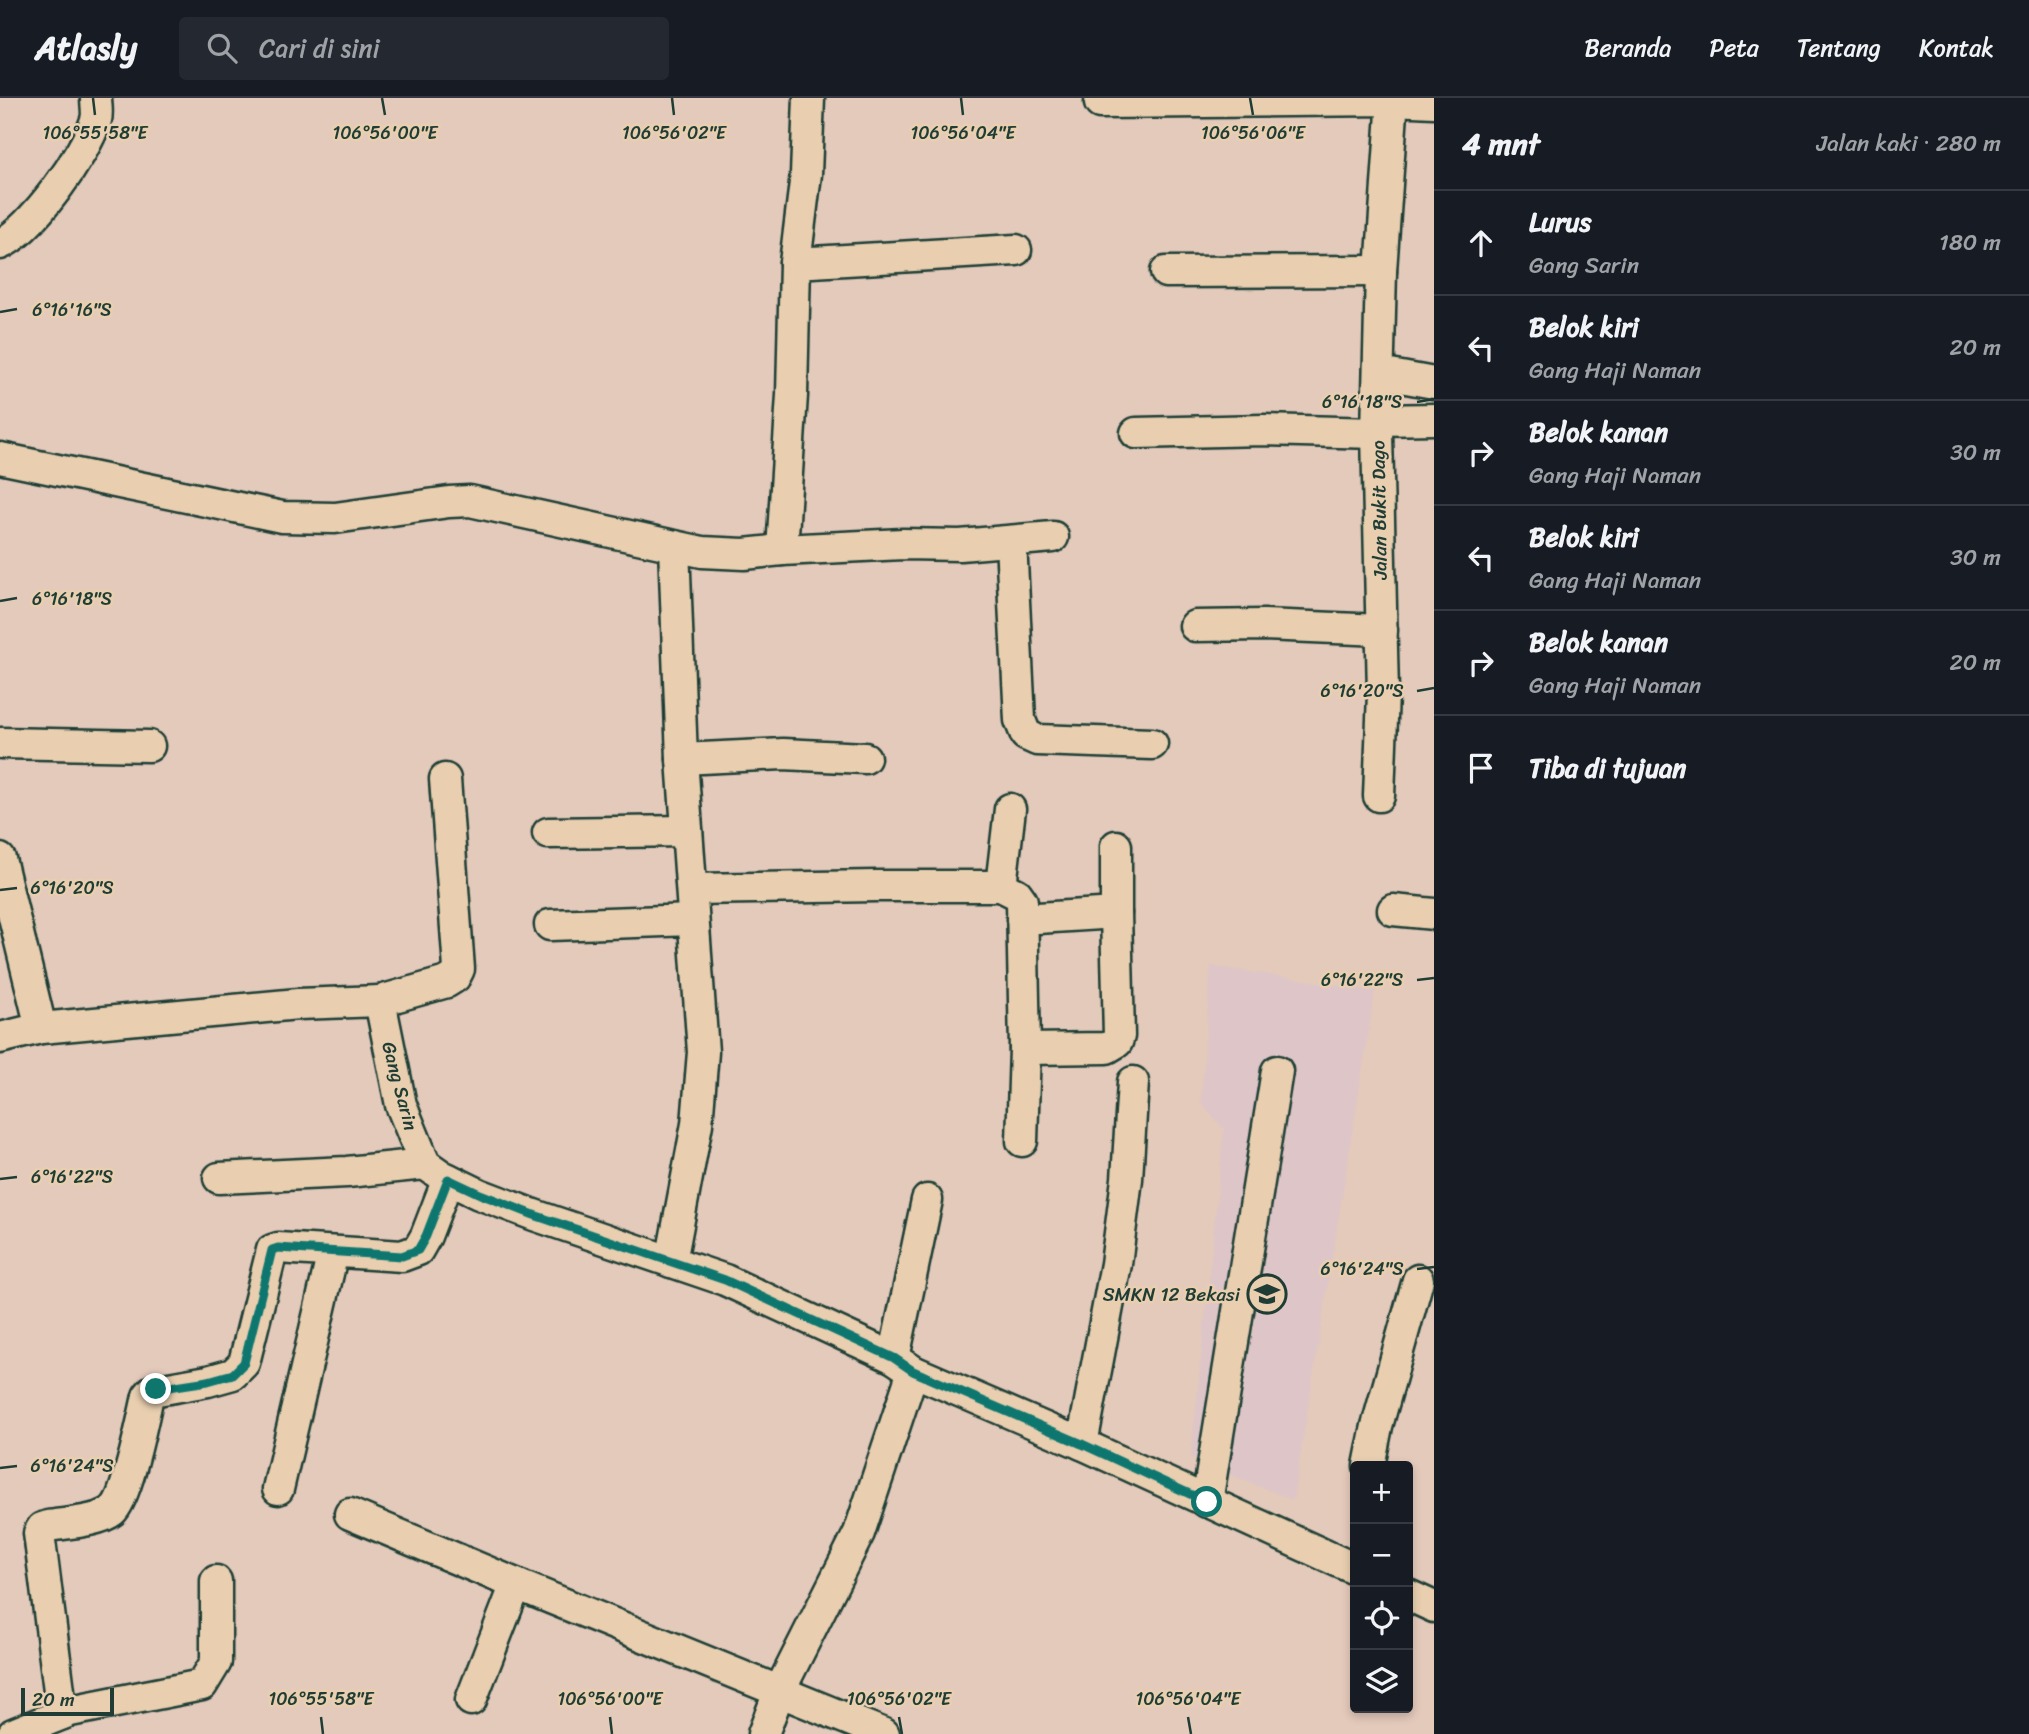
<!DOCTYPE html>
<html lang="id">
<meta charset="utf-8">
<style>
:root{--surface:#171b24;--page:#242831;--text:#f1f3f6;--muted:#9ea1a6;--line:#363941}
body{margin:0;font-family:Sriracha,sans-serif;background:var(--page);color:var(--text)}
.controls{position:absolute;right:21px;bottom:21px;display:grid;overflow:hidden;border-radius:7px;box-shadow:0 4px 10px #0003}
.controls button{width:63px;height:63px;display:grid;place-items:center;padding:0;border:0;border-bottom:2px solid var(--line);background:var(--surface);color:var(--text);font:35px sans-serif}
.scale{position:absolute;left:21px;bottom:18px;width:93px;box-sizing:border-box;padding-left:7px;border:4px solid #1f3d34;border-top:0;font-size:19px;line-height:24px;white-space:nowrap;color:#1f3d34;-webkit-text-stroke:5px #e9cfb0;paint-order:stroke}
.stop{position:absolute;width:21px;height:21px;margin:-16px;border:5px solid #0f766e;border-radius:50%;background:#fff}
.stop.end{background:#0f766e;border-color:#fff;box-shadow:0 2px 7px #0008}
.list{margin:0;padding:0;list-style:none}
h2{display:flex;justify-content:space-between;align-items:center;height:91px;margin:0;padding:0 28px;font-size:30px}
h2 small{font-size:23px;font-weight:400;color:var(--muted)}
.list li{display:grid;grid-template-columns:46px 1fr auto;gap:21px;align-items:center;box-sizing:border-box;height:105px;padding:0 28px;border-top:2px solid var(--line)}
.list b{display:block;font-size:26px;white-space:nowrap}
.list p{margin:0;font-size:23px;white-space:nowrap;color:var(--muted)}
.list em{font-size:23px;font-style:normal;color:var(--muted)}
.icon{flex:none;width:38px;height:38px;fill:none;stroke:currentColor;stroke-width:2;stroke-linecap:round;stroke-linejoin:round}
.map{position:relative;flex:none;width:1434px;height:1636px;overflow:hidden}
header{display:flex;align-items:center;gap:42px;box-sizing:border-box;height:98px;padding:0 35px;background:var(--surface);border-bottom:2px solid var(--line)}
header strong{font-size:33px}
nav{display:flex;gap:38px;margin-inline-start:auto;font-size:24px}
.search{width:490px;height:63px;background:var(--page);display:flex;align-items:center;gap:18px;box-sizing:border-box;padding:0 24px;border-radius:7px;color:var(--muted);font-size:26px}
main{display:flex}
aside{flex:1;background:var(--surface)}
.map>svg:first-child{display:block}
</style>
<header>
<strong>Atlasly</strong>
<div class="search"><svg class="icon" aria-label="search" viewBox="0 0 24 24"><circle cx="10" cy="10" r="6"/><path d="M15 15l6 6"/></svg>Cari di sini</div>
<nav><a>Beranda</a><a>Peta</a><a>Tentang</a><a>Kontak</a></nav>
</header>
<main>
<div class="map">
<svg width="1434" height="1636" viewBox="0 0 1434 1636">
<rect width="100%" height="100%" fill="#e4cabb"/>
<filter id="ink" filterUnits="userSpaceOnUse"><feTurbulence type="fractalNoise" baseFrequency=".0143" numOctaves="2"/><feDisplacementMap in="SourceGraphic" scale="14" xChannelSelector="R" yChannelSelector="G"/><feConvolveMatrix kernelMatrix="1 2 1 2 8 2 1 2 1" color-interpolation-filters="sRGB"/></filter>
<g filter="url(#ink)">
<path fill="#dec5c8" d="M1211,868l164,25 -82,509 -102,-42 33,-329 -23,-27z"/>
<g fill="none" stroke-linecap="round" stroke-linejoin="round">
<g stroke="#1f3d34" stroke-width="35">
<g id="minor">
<path d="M1100,5l293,-3 41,2"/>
<path d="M0,146c31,-13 86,-91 96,-124 2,-7 0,-15 0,-22"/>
<path d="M795,165l221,-13"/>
<path d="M1166,174l215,-1"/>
<path d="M1379,275l55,10"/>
<path d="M1378,322l56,-1"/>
<path d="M1136,335l127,-3 114,3"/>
<path d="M0,360l282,59 53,1 114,-16 21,-1 232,51 42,2 38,-4 121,-6 57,1 93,-8"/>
<path d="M1011,444l9,178 6,15 11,5 115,4"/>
<path d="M782,452l10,-155 3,-132 11,-89 3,-76"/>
<path d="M1195,528l69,-1 118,5"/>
<path d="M0,645l149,3"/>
<path d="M682,661l101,-5 82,4"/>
<path d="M1379,698l4,-103 -6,-260 4,-162 12,-173"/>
<path d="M548,735l139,-2"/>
<path d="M0,761l41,169"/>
<path d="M1001,788l9,-77"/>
<path d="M692,791l185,-3h124l16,8 5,7 3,148 -3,92"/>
<path d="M1393,812l41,4"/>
<path d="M1022,821l94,-6"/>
<path d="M550,827l143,-5"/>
<path d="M380,903l67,-19 8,-5 4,-8 -14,-190"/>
<path d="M0,940l41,-10 257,-24 82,-3 21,104 24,59 17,12 37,18 55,21 191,65 169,78 19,13 169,73 273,125"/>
<path d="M1025,951l82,-1 10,-6 2,-6 -3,-123v-67"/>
<path d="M219,1080l128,-6 78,-8"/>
<path d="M671,1164l26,-138 6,-72 -21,-293 -8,-213"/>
<path d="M894,1260l33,-158"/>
<path d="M1082,1346l34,-180 11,-85 6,-97"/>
<path d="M1369,1368l8,-40 41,-146"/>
<path d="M278,1391l55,-237"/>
<path d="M1207,1404l70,-431"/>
<path d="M350,1416l166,70 368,150"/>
<path d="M1408,1497l26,12"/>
<path d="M471,1602l45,-116"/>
<path d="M62,1616l-23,-181 3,-5 6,-2c18,-3 50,-4 64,-15 15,-12 31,-93 36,-115l4,-5 56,-10 25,-7 11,-11 28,-113 6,-2 124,8 16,-6 8,-14 22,-57"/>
<path d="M13,1636l57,-23 132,-26 14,-23v-81"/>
<path d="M763,1636l16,-42 80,-159 54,-162"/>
</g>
</g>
<use href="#minor" stroke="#e9cfb0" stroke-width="30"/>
</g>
</g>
<g fill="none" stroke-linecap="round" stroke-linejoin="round" filter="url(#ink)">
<path stroke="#0f766e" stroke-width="9" d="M156,1291l52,-8 25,-7 11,-11 28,-113 6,-2 124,8 16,-6 8,-14 22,-57 32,15 54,21 191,65 169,78 19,13 169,73 125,58"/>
</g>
<path fill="none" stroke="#1f3d34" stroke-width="2.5" d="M93,0l2,17M382,0l3,17M672,0l2,17M961,0l2,17M1250,0l3,17M0,214l17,-3M1417,304l17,-3M0,503l17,-3M1417,593l17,-3M0,792l17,-2M1417,882l17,-2M0,1081l17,-2M1417,1171l17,-2M0,1370l17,-2M321,1619l2,17M610,1619l2,17M899,1619l3,17M1188,1619l3,17"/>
<defs>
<g id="school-ring" transform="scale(2.0125)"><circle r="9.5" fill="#e9cfb0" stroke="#1f3d34" stroke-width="1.5"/><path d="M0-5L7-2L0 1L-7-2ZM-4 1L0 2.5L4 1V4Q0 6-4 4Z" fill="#1f3d34"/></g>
</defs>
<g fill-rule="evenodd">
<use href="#school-ring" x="1267" y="1196"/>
</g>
<g text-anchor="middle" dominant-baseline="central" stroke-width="5" stroke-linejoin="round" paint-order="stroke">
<g font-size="19" fill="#1f3d34" stroke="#e9cfb0">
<text transform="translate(1379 412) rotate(-91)">Jalan Bukit Dago</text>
<text transform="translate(400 988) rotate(75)">Gang Sarin</text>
</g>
<g font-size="19" fill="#1f3d34" stroke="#e9cfb0" text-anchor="end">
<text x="1240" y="1196">SMKN 12 Bekasi</text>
</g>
</g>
<g font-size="18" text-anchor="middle" fill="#1f3d34" stroke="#e9cfb0" stroke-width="5" stroke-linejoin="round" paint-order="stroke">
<text x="95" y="41">106°55'58"E</text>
<text x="385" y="41">106°56'00"E</text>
<text x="674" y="41">106°56'02"E</text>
<text x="963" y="41">106°56'04"E</text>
<text x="1253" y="41">106°56'06"E</text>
<text x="72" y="218">6°16'16"S</text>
<text x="1362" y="310">6°16'18"S</text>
<text x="72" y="507">6°16'18"S</text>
<text x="1362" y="599">6°16'20"S</text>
<text x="72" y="796">6°16'20"S</text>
<text x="1362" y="888">6°16'22"S</text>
<text x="72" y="1085">6°16'22"S</text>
<text x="1362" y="1177">6°16'24"S</text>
<text x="72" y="1374">6°16'24"S</text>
<text x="321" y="1607">106°55'58"E</text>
<text x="610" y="1607">106°56'00"E</text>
<text x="899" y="1607">106°56'02"E</text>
<text x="1188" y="1607">106°56'04"E</text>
</g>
</svg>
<div class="controls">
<button>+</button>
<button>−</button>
<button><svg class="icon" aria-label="locate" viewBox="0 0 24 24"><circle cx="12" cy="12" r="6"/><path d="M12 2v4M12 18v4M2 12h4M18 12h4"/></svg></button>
<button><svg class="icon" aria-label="layers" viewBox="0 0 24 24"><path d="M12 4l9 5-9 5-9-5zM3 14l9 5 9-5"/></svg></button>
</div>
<div class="scale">20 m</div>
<div class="stop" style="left:1207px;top:1404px"></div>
<div class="stop end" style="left:156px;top:1291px"></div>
</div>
<aside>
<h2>4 mnt<small>Jalan kaki · 280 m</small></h2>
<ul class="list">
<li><svg class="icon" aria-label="ahead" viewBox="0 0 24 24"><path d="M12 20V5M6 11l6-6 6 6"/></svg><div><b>Lurus</b><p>Gang Sarin</p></div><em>180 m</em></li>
<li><svg class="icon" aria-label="left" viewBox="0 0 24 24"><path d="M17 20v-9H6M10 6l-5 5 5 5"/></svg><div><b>Belok kiri</b><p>Gang Haji Naman</p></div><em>20 m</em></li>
<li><svg class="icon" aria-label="right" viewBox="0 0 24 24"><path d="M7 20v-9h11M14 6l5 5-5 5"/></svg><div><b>Belok kanan</b><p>Gang Haji Naman</p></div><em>30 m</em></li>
<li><svg class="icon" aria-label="left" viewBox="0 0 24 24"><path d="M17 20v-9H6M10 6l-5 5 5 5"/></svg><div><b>Belok kiri</b><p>Gang Haji Naman</p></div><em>30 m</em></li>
<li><svg class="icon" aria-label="right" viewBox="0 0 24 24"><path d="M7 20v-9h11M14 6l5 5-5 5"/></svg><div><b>Belok kanan</b><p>Gang Haji Naman</p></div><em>20 m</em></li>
<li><svg class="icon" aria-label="arrive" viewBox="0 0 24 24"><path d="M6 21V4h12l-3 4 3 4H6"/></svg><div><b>Tiba di tujuan</b></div></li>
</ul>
</aside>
</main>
